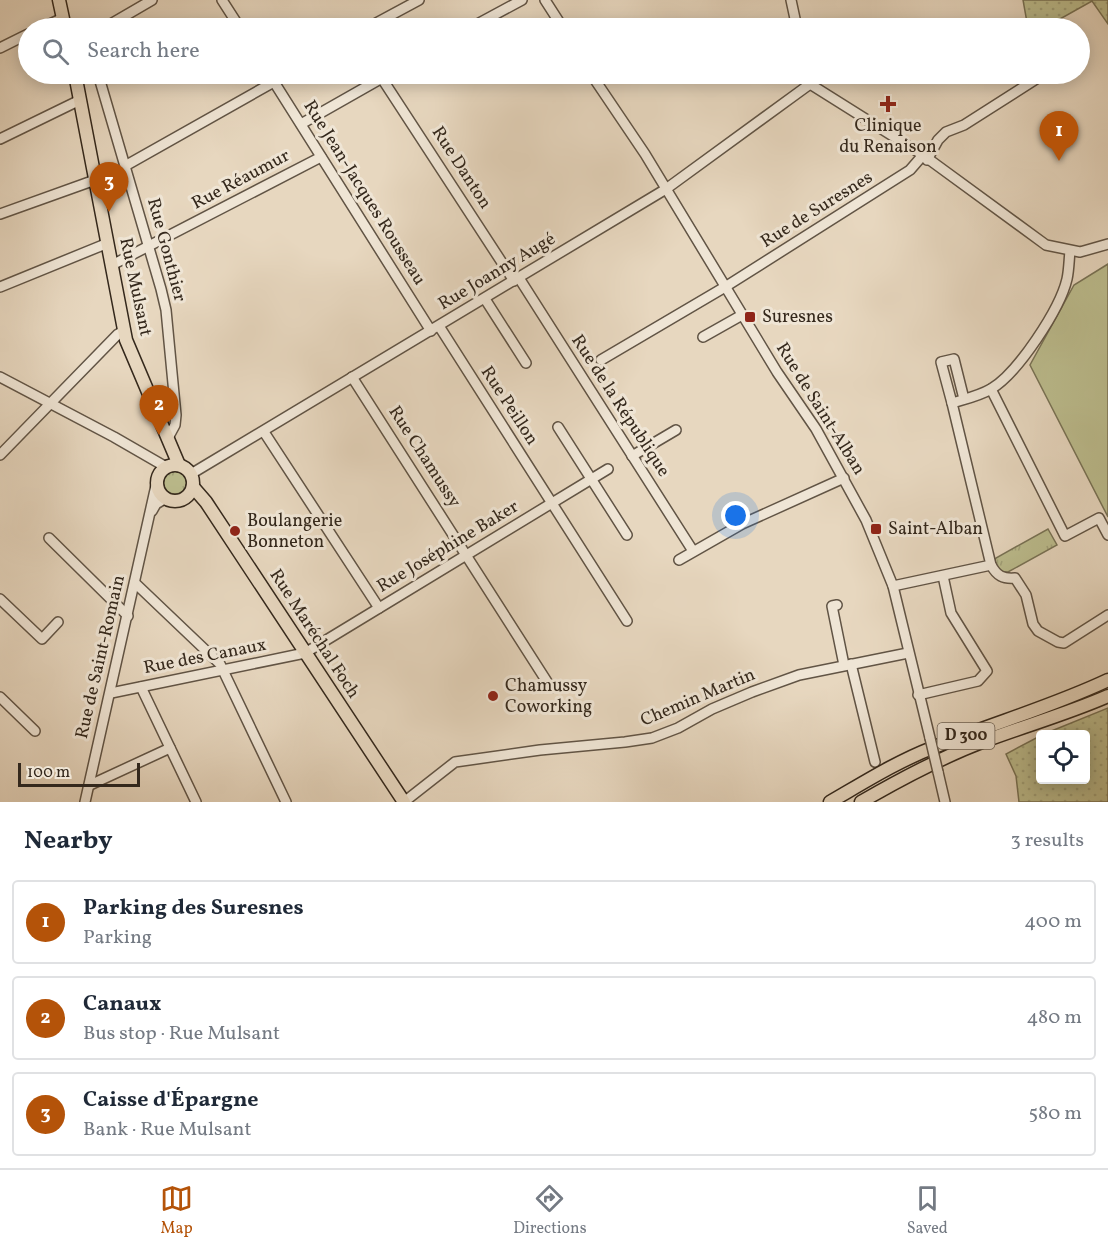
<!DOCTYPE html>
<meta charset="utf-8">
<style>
:root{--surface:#fff;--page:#f2f2f3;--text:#1f2937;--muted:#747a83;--line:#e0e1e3;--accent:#b45309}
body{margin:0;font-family:Vollkorn,serif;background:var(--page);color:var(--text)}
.controls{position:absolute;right:18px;bottom:18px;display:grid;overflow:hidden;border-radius:6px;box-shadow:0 3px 15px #0003}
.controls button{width:54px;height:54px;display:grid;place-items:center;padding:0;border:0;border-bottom:2px solid var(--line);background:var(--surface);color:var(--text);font:30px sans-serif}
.scale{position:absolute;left:18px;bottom:15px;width:122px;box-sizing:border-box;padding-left:6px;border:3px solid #34281c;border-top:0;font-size:16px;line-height:21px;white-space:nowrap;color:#34281c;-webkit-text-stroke:4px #efe5d5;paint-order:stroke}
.you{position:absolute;left:736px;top:516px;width:21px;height:21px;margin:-15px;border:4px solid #fff;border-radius:50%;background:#1a73e8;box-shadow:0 0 0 9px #1a73e833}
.badge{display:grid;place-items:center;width:39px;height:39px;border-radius:50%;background:var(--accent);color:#fff;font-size:20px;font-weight:700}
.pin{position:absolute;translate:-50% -50px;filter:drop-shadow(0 2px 3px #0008)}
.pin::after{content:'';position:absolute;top:32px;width:21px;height:18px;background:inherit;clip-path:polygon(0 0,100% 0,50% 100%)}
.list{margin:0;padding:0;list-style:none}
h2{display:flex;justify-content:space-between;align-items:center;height:78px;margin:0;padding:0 24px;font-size:26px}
h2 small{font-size:20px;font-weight:400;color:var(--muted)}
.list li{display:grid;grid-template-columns:39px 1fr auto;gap:18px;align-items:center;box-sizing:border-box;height:84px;margin:0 12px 12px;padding:0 12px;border:2px solid var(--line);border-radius:6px}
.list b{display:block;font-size:22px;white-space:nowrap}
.list p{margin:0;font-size:20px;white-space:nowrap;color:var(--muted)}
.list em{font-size:20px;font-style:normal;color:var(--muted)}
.icon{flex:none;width:33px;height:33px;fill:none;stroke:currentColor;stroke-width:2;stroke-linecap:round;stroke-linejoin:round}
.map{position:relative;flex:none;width:1108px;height:802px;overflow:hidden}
.search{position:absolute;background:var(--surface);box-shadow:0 3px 15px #0003;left:18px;right:18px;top:18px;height:66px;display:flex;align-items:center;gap:15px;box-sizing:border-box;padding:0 21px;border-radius:33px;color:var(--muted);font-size:22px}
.sheet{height:366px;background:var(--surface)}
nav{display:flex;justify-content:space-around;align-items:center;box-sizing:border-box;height:84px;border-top:2px solid var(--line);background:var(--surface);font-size:16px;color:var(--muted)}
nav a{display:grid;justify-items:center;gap:3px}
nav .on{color:var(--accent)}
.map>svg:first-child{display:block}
</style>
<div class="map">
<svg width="1108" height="802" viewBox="0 0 1108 802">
<defs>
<pattern id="grass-tufts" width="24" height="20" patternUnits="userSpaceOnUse" patternTransform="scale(1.5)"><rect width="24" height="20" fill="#bcbd8e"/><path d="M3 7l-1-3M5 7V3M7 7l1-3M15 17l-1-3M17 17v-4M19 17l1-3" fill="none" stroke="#a2a27a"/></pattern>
<pattern id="park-dots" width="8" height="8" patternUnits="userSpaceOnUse" patternTransform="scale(1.5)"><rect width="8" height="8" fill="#bcbd8e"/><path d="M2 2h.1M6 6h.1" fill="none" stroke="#a2a27a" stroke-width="1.8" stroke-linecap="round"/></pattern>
</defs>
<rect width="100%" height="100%" fill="#e7d7bf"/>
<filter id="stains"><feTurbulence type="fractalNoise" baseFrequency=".00333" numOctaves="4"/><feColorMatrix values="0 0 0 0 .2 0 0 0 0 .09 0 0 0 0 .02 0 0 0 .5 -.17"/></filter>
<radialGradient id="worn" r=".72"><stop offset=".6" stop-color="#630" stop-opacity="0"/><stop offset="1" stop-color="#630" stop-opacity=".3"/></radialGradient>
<g fill="url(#grass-tufts)" stroke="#787255" stroke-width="1.5">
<circle cx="175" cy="482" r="12"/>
<path d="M1048,529l9,16 -49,27h-9l-5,-10 2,-4z"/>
</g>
<g fill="url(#park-dots)" stroke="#787255" stroke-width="1.5">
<path d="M1023,0h85v24l-16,-23 -48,27h-16z"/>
<path d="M1108,708v94h-89l-3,-26 -10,-22 34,-18v44h46v-46h-42z"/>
</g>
<path fill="#bcbd8e" stroke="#787255" stroke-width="1.5" d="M1108,264v253l-78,-152 44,-80z"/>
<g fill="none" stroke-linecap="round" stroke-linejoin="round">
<g stroke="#615445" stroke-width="12">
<g id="minor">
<path d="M222,0l18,28"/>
<path d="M545,0l18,28"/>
<path d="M791,0l6,28"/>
<path d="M41,28l22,-10"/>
<path d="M104,28l48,-28"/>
<path d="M367,28l52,-28"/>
<path d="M470,28l52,-28"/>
<path d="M0,48l28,-14"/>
<path d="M98,74l63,215 5,21 10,105 -1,10 -7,13"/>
<path d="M269,74l162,257"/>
<path d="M379,74l135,207"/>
<path d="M591,74l54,80 132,218 39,57 50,91 27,66 37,152"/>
<path d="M810,84l113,71 123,90 34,7 28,-8"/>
<path d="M301,124l88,-50"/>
<path d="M0,139l80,-39"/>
<path d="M927,160l11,-20 8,-8 18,-7 80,-51"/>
<path d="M125,166l163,-92"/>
<path d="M0,214l95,-34"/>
<path d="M112,265l209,-108"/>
<path d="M519,278l174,273"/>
<path d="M0,287l108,-44"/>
<path d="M485,299l41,64"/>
<path d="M439,326l188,295"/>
<path d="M703,337l39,-22"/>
<path d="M601,360l124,-73 185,-117 13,-15"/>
<path d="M0,377l114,60 52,30"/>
<path d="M352,377l199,311"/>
<path d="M991,389l74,147 34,-18 9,17"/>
<path d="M952,403l-11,-41 13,-3 10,40"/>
<path d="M558,427l69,108"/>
<path d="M264,432l115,176"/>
<path d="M0,455l118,-121 6,-3"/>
<path d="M632,456l44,-26"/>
<path d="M191,474l475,-285 144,-105"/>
<path d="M152,511l4,-7 10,-6"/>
<path d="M49,538l79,78"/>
<path d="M679,560l63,-36 102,-46"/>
<path d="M991,565c6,11 12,14 24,13l11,17 7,29 5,7 20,11 6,1 44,-28"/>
<path d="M135,583l85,81 66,138"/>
<path d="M893,586l98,-21 -39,-162c13,-4 27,-7 39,-14 27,-16 69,-80 76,-110 2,-9 2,-19 3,-28"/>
<path d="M0,599l42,40 16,-17"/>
<path d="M837,605l-5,1 12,59"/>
<path d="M851,664l24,98"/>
<path d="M141,687l55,115"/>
<path d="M111,693l194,-40 303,-184"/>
<path d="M918,695l60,-14 9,-10 -36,-58 -8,-37"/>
<path d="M0,697l35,34"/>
<path d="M938,772l7,30"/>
<path d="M90,785l80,-37"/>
<path d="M85,802l72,-321"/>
<path d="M404,802l51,-40 85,-12 85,-8 27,-4 26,-10 34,-19 40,-17 47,-17 109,-22"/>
</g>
</g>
<g stroke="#34281c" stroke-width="15">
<g id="major">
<path d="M59,0l6,28"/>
<path d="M75,74l51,266 53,125"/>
<circle cx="175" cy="483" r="18"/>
<path d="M193,487l13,15 198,300"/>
<path d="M830,802c33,-19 66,-40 102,-54 58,-24 119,-41 176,-68"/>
<path d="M861,802c38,-22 79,-44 121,-60 42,-16 85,-28 126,-46"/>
</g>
</g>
<use href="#minor" stroke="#efe5d5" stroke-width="9"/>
<use href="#major" stroke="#e7d7bf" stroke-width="12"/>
<g stroke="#615445" stroke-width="12" stroke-linecap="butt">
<path id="minor-bridge" d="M930,738l8,34"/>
</g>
<use href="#minor-bridge" stroke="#efe5d5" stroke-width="9"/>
</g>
<g fill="#8f2418" stroke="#efe5d5" stroke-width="2">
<path d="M885 95h6v6h6v6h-6v6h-6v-6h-6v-6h6z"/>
<rect x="744" y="311" width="12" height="12" rx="3"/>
<rect x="870" y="523" width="12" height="12" rx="3"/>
<circle cx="235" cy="531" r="6"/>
<circle cx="493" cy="696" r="6"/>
</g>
<g text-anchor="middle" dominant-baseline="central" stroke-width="6" stroke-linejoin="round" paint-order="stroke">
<rect fill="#efe5d5" stroke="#6c6154" stroke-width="1.5" x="937.5" y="723" width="57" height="26" rx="4.5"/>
<g font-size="16" font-weight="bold" fill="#34281c">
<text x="966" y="736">D 300</text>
</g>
<g font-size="18" fill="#34281c" stroke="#efe5d5" text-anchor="start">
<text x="888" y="126" text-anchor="middle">Clinique<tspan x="888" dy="21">du Renaison</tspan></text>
<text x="762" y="317">Suresnes</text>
<text x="247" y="521">Boulangerie<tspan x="247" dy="21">Bonneton</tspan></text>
<text x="888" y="529">Saint-Alban</text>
<text x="505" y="686">Chamussy<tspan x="505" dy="21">Coworking</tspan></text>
</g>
<g font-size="18" fill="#34281c" stroke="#efe5d5">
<text transform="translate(461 168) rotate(57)">Rue Danton</text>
<text transform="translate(241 180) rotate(-28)">Rue Réaumur</text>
<text transform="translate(364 193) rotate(58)">Rue Jean-Jacques Rousseau</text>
<text transform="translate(817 210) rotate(-32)">Rue de Suresnes</text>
<text transform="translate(166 250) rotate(75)">Rue Gonthier</text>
<text transform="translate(497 272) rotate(-31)">Rue Joanny Augé</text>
<text transform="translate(135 287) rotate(78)">Rue Mulsant</text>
<text transform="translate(509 406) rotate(57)">Rue Peillon</text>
<text transform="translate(620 406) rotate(57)">Rue de la République</text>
<text transform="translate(820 409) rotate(58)">Rue de Saint-Alban</text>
<text transform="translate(424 457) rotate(57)">Rue Chamussy</text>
<text transform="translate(448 547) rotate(-31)">Rue Joséphine Baker</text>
<text transform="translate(314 634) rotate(57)">Rue Maréchal Foch</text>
<text transform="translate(101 657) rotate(-77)">Rue de Saint-Romain</text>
<text transform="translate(205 657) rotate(-11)">Rue des Canaux</text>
<text transform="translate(698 698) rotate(-23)">Chemin Martin</text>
</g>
</g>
<rect width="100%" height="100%" filter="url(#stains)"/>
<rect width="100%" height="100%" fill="url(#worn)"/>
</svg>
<div class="controls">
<button><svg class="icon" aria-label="locate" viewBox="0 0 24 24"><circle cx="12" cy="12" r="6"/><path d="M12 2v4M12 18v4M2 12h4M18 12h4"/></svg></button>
</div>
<div class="scale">100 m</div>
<div class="you"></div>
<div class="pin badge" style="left:1059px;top:161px">1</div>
<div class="pin badge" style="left:159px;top:435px">2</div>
<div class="pin badge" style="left:109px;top:212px">3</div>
<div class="search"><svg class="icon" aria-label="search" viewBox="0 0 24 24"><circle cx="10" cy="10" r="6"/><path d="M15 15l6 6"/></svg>Search here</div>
</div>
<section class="sheet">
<h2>Nearby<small>3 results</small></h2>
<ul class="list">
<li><span class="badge">1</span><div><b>Parking des Suresnes</b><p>Parking</p></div><em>400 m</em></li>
<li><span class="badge">2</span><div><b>Canaux</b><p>Bus stop · Rue Mulsant</p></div><em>480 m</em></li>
<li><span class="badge">3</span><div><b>Caisse d'Épargne</b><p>Bank · Rue Mulsant</p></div><em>580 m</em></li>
</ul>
</section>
<nav>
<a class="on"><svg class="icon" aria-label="map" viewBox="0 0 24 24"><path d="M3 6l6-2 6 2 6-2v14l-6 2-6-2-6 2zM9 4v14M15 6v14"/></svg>Map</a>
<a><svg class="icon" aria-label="directions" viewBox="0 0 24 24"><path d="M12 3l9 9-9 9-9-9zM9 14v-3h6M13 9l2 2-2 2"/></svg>Directions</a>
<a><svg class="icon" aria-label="saved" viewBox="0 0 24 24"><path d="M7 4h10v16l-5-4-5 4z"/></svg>Saved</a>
</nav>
